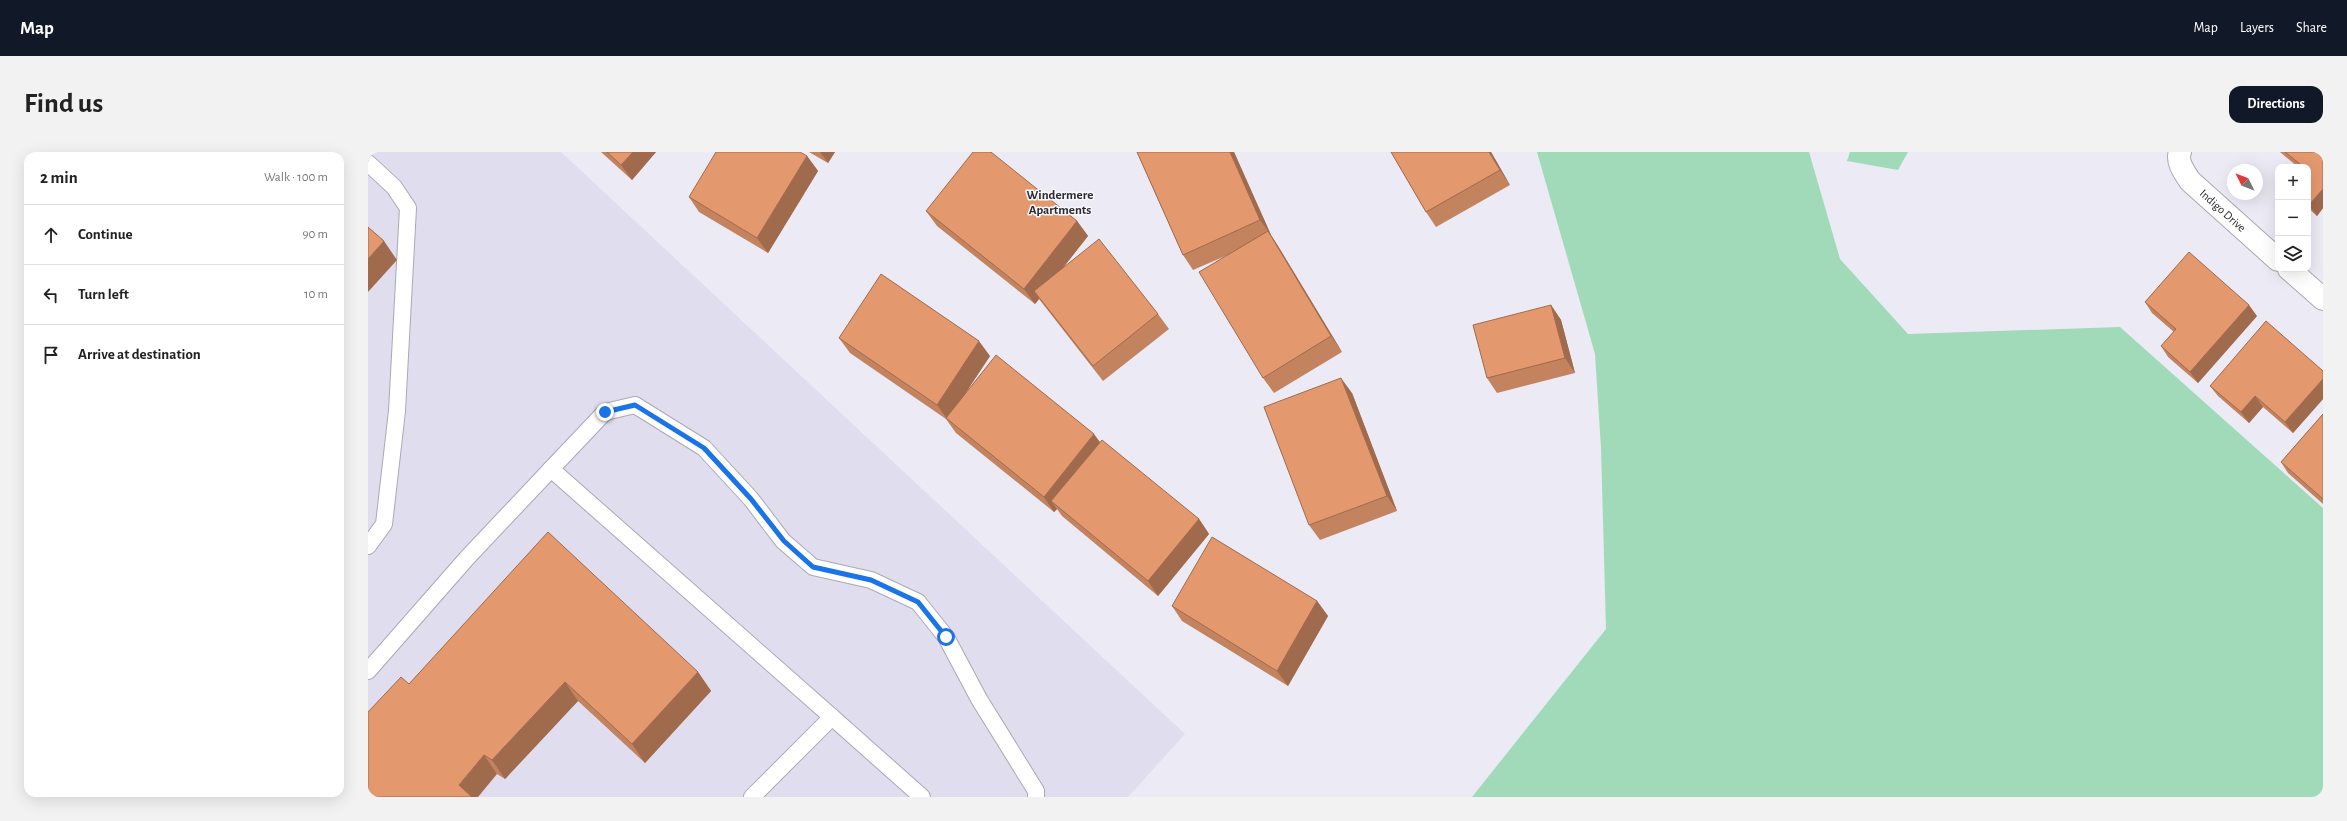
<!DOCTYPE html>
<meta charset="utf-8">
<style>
:root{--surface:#fff;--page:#f2f2f2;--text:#222;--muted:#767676;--line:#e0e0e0;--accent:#111827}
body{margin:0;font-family:"Alegreya Sans",sans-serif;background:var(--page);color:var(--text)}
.controls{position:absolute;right:12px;top:12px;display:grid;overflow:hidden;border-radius:8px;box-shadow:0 4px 16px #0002}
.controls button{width:36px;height:36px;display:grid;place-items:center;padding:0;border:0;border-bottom:1px solid var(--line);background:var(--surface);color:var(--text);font:20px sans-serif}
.compass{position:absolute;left:1859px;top:12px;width:36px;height:36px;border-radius:50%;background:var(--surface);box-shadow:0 4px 16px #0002;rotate:312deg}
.stop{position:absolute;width:12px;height:12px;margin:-9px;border:3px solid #1a73e8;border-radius:50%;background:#fff}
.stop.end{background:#1a73e8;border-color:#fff;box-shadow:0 1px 4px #0008}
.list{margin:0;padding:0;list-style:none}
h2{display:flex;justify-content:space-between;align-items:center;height:52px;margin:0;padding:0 16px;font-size:17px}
h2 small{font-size:13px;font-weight:400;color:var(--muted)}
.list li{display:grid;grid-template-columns:26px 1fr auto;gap:12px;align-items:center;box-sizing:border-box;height:60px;padding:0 16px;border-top:1px solid var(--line)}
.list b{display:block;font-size:15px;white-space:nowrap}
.list em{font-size:13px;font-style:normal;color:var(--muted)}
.icon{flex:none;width:22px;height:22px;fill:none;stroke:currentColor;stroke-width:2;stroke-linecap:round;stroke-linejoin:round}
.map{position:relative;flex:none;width:1955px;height:645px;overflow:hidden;border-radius:12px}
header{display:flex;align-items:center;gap:24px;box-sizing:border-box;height:56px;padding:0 20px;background:var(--accent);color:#fff}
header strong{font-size:19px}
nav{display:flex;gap:22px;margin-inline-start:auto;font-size:14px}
.intro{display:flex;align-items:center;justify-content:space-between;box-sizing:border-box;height:96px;padding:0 24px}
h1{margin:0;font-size:28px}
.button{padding:10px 18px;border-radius:12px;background:var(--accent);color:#fff;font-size:14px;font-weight:700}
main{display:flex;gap:24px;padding:0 24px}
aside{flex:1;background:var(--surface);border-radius:12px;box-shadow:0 4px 16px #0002}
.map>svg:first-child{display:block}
</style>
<header>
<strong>Map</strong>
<nav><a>Map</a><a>Layers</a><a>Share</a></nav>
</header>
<div class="intro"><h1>Find us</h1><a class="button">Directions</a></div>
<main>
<aside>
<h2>2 min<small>Walk · 100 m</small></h2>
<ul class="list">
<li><svg class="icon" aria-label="ahead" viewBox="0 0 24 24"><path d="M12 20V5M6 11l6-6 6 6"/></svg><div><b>Continue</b></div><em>90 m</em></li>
<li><svg class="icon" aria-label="left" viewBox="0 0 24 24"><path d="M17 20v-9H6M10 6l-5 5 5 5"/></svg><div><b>Turn left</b></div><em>10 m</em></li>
<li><svg class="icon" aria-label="arrive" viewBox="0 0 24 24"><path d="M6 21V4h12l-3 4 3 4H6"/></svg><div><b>Arrive at destination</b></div></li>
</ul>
</aside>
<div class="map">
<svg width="1955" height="645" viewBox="0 0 1955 645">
<rect width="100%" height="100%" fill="#ebeaf5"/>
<path fill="#e0ddef" d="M0,0h193l624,582 -57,63h-760z"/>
<g fill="#a1dab8">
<path d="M1169,0h272l31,107 68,75 212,-7 203,181v289h-851l134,-168 -5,-181 -6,-94z"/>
<path d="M1482,0h58l-10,18 -51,-9z"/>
</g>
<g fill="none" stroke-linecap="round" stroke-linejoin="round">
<g stroke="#aaa9b3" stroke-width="18">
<g id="service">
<path d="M0,11l26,24 14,21 -11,203 -13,113 -16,22"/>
<path d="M183,317l54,-57 30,-7 69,43 47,51 32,42 30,26 58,13 47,22 28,35 33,62 57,92v6"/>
<path d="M0,519l99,-113 84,-89 281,248 -80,80"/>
<path d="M464,565l90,80"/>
</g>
</g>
<g stroke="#aaa9b3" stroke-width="24">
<g id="minor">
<path id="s1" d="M1812,0c-4,10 5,21 10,29l88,79"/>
<path d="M1921,117l34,30"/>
</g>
</g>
<use href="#service" stroke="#fff" stroke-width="16"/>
<use href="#minor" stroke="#fff" stroke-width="22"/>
</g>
<g fill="#c4835f">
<path d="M233,0h55l-24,28z"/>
<path d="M441,0h26l-7,11z"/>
<path d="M769,0h97l37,83 7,11 64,106 -68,41 -11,-15 -33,-124 -37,16 -10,-15z"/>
<path d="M1023,0h100l19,33 -74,42 -10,-15z"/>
<path d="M1912,0h43v56l-6,8 -9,-8v-41h-10z"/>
<path d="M439,4l11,15 -50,82 -69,-41 -10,-15z"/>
<path d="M558,59l151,10 11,15 -25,32 95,46 11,15 -66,52 -64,-82 -4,5 -98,-78z"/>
<path d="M1777,150l112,14 -59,67 -30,-26 -7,-11 13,-14 -22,-19z"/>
<path d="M1183,153l10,15 14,53 -78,20 -10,-15z"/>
<path d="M471,186l151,18 -25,37 135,49 99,77 10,15 -51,62 -96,-80 -5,-7 -3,3 -98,-79 -10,-14 -96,-66z"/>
<path d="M1955,219v28l-30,34 -30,-26 -14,16 -31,-27 -8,-10z"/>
<path d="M984,241l45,118 -77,29 -11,-15z"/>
<path d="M1955,262v90l-35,-31 -7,-11z"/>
<path d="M949,449l11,15 -40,70 -106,-65 -10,-15z"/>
<path d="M330,520l13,19 -66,72 -67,-62 -73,78 -8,-5 -88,-90z"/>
</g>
<g fill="#a06a4d">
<path d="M265,0h23l-24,28 -11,-15z"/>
<path d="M452,0h15l-7,11z"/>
<path d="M862,0h4l37,83 -11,-15z"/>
<path d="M1121,0h2l19,33 -10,-15z"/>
<path d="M439,4l11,15 -50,82 -11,-15z"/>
<path d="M1955,37v19l-6,8 -8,-11z"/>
<path d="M709,69l11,15 -49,62 -5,-7 5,8 -4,5 -11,-15z"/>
<path d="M900,79l10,15 64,106 -11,-16z"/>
<path d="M16,89l13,19 -29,32v-33z"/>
<path d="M1183,153l10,15 14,53 -10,-15z"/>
<path d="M1881,153l8,11 -59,67 -8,-11z"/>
<path d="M611,189l11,15 -42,64 -11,-15z"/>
<path d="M973,226l11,15 45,118 -10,-15z"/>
<path d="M1955,227v20l-30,34 -8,-11z"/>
<path d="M1887,244l8,11 -14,16 -8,-11z"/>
<path d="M726,282l11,15 -54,52 6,8 -3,3 -10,-15z"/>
<path d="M831,367l10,15 -51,62 -10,-15z"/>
<path d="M949,449l11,15 -40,70 -11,-15z"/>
<path d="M330,520l13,19 -66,72 -13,-19z"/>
<path d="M197,530l13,19 -73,78 -13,-19z"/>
<path d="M116,603l13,19 -19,23h-11l-8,-12z"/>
</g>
<g fill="#e4986e" stroke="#a06a4d">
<path d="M239,0h26l-12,13z"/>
<path d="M348,0h84l7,4 -50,82 -68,-41z"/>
<path d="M605,0h18l86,69 -53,68 -98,-78z"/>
<path d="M769,0h93l30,68 -77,35z"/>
<path d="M1023,0h98l11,18 -74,42z"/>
<path d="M1917,0h38v37l-14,16 -1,-1v-37h-10l2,-3z"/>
<path d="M0,75l16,14 -16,18z"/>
<path d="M900,79l63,105 -68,42 -64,-106z"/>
<path d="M731,87l59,75 -65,52 -59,-75z"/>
<path d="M1821,100l60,53 -59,67 -29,-26 15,-17 -31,-27z"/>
<path d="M513,122l98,67 -42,64 -98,-67z"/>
<path d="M1183,153l14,53 -78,20 -14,-53z"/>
<path d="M1898,169l57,50v8l-38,43 -30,-26 -14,16 -31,-26z"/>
<path d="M628,203l98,79 -50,63 -98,-79z"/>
<path d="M973,226l46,118 -78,29 -45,-118z"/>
<path d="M1955,262v85l-42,-37z"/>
<path d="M734,288l97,79 -51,62 -97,-80z"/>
<path d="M180,380l150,140 -66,72 -67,-62 -73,78 -8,-5 -25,30 13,12h-104v-85l33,-35 8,7z"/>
<path d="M844,385l105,64 -40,70 -105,-65z"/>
</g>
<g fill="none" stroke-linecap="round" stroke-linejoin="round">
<path stroke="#1a73e8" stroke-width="5" d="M237,260l30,-7 69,43 47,51 33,42 29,26 58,13 47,22 28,35"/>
</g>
<g text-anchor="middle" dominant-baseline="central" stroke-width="3" stroke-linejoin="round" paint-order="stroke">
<g font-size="12" fill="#28272b" stroke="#f9f8ff">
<text stroke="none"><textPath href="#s1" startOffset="76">Indigo Drive</textPath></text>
</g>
<g font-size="13" font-weight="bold" fill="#2c2b33" stroke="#f9f8ff">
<text x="692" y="43">Windermere<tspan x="692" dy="15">Apartments</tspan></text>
</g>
</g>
</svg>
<div class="controls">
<button>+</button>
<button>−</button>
<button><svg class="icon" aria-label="layers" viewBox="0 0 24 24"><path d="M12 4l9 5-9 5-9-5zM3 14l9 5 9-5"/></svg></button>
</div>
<svg class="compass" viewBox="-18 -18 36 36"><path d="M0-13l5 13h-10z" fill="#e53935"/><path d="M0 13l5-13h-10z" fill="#767676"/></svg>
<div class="stop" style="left:578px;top:485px"></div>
<div class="stop end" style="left:237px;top:260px"></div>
</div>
</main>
